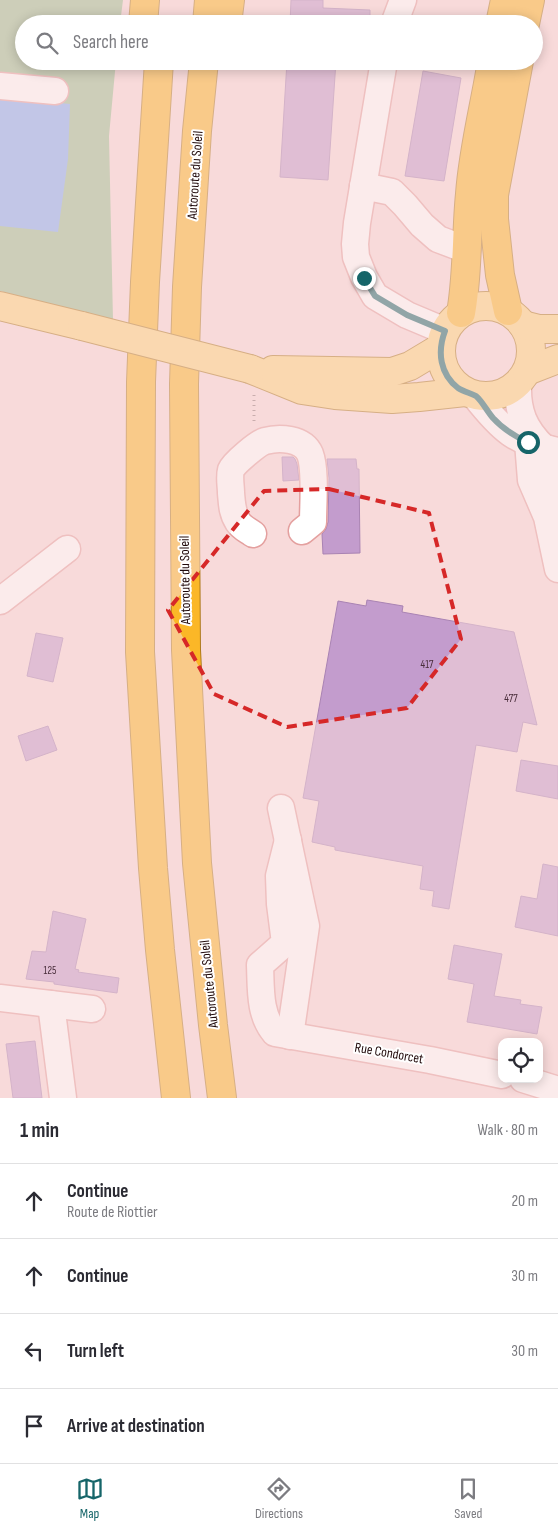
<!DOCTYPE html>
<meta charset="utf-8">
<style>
:root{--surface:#fff;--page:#f2f2f3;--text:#2b2b33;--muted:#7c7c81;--line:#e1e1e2;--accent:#166569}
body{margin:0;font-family:"Sofia Sans Condensed",sans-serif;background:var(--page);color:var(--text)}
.controls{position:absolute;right:15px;bottom:15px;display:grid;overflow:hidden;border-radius:10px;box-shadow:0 2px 12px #0003}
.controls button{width:45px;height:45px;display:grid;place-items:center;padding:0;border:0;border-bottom:1px solid var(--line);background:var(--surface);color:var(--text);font:25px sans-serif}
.stop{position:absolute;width:15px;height:15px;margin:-11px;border:4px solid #166569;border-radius:50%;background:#fff}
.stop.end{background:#166569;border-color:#fff;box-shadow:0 1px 5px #0008}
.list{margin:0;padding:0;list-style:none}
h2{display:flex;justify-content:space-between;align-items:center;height:65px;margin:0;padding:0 20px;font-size:21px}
h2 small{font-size:16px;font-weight:400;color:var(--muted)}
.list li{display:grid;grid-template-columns:32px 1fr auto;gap:15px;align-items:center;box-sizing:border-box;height:75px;padding:0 20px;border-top:1px solid var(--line)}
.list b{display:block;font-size:19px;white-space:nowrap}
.list p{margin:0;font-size:16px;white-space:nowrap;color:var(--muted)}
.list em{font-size:16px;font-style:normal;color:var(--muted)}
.icon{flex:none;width:28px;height:28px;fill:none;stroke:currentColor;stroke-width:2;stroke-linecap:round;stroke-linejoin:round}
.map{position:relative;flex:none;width:558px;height:1098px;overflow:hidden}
.search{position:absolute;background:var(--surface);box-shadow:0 2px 12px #0003;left:15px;right:15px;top:15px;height:55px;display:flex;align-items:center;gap:12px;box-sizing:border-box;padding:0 18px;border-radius:28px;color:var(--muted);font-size:19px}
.sheet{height:365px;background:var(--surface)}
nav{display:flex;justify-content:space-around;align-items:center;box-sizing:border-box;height:70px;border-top:1px solid var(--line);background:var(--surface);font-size:14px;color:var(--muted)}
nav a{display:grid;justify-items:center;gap:2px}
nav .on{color:var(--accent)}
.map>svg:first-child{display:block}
</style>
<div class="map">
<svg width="558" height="1098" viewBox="0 0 558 1098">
<rect width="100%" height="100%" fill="#f8dada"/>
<path fill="#9abf91" d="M0,0h123l-3,24h-96v37h92l-7,75 4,184 -113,-29z"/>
<path fill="#80aef6" d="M0,97l70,7 -2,55 -10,73 -58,-6z"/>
<g fill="#c39ccd" stroke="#a983b3">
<path d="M291,0h32v8l47,2v14h-80z"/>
<path d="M287,61h49l-8,119 -48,-3z"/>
<path d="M423,71l38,7 -17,103 -39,-5z"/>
<path d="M282,457h11l2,2 2,5 2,16 -16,1z"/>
<path d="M327,459h29l1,10h2l1,84 -37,1 -1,-20 4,-5 2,-7 1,-44z"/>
<path d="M367,600l36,6 -1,6 112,20 23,93 -14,-3 -6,30 -41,-7 -27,164 -17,-3 2,-15 -14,-2 3,-23 -88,-16v-3l-23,-5 7,-41 -16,-3 35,-197 28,5z"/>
<path d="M36,633l27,5 -10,44 -26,-6z"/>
<path d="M48,726l9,24 -31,11 -8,-25z"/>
<path d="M521,760l37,6v33l-42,-8z"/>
<path d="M543,864l15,3v69l-43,-9 6,-31 16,3z"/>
<path d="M53,911l33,8 -11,50 4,1 -1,2 41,6 -2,15 -63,-9v-2l-28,-3 6,-28 14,1z"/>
<path d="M454,945l48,9 -8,42 27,4 -1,4 22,3 -5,27 -70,-12 7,-38 -26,-5z"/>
<path d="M35,1041l7,57h-29l-7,-54z"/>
</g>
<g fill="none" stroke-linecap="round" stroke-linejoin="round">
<g stroke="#e4a09f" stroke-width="29">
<g id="minor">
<path d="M394,24l9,-24"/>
<path d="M384,61l-27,162 -2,21 1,13 8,20 11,19 32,19 38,16"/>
<path d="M0,86l55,5"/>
<path d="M363,186l29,6 13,13 17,20 16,14 29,11"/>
<path d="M518,384c-1,27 6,45 26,64"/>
<path d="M475,396c26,33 40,47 83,55"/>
<path d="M528,442l3,38 16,37 11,52"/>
<path d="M547,511l1,-62"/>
<path d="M253,534c-5,-4 -11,-6 -15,-12 -6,-9 -6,-18 -7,-29 0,-7 -2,-16 0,-23 3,-7 27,-27 34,-29 14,-4 38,-3 45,13 6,16 3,50 3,68l-11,9"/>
<path d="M0,601l67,-52"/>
<path d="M281,808l25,118 -16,110"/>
<path d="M288,840l-9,36 1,28 5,39 -25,22c1,23 -1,50 15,68l155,27 72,15"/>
<path d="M0,998l92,11"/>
<path d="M51,1004l12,94"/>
<path d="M523,1079l35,11"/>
</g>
</g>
<g stroke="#ae7a1d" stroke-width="30">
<g id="major">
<circle cx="486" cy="351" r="45"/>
<path d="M0,306l82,20"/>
<path d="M523,325l16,4h19"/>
<path d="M250,369l52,21 33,5 57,4 27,-2 46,-5"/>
<path d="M273,370l119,2 18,-6 30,-18"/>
<path d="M527,371l31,-12"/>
</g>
</g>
<g stroke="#ae7a1d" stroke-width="30">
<g id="highway">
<path d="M143,24l2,-24"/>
<path d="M207,24l2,-24"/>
<path d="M227,24l3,-24"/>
<path d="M500,24l5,-24"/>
<path d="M525,24l5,-24"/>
<path d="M159,61l-14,221 -4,100 -1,270 13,216 7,82 16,148"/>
<path d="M204,61l-7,70 -10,156 -3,97 2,266 11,213 16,162 9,73"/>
<path d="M508,311l-8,-36 -6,-56v-24l25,-134"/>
<path d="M461,313c7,-39 5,-79 9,-119 3,-44 15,-89 22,-133"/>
</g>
</g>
<path stroke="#917777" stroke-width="3" stroke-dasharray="1 4" stroke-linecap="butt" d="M254,395v27"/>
<use href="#minor" stroke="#fff" stroke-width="26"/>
<use href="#major" stroke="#fdd47d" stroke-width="28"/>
<use href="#highway" stroke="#fbb727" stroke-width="28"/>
<g stroke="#ae7a1d" stroke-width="30" stroke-linecap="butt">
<path id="major-bridge" d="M82,326l168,43"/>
</g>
<use href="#major-bridge" stroke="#fdd47d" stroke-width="28"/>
</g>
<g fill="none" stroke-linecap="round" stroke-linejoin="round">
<path stroke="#166569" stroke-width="6" d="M364,278l11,18 32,19 38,16c-8,21 -5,43 13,57 6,4 13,5 18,8 6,5 11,15 17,22 10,11 21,18 35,24"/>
</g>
<path d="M0 0H558V1098H0ZM329,489l100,24 32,126 -54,69 -120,19 -73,-33 -46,-84 96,-119z" fill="#f8dada" fill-opacity=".55" fill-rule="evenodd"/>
<path fill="none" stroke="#d62828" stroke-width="4" stroke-dasharray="10 6" stroke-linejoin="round" d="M329,489l100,24 32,126 -54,69 -120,19 -73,-33 -46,-84 96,-119z"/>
<g text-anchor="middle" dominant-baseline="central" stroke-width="4" stroke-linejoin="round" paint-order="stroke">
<g font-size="11" fill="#492e3b">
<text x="427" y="664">417</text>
<text x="511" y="698">477</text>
<text x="50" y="970">125</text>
</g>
<g font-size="14" fill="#20090a" stroke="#fff">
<text transform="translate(195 175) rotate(-86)">Autoroute du Soleil</text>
<text transform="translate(185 580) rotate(-91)">Autoroute du Soleil</text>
<text transform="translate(209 984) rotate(-96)">Autoroute du Soleil</text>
<text transform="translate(389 1053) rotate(10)">Rue Condorcet</text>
</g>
</g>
</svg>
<div class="controls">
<button><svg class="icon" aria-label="locate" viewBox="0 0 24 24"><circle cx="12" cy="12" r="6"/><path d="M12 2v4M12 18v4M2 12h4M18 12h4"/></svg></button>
</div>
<div class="stop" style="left:528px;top:442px"></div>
<div class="stop end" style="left:364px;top:278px"></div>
<div class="search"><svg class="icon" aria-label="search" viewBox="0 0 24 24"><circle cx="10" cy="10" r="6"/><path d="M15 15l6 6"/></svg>Search here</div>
</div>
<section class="sheet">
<h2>1 min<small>Walk · 80 m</small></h2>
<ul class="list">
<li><svg class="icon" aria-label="ahead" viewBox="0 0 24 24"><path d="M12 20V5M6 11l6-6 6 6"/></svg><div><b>Continue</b><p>Route de Riottier</p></div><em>20 m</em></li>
<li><svg class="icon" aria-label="ahead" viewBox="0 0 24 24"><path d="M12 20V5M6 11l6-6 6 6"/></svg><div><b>Continue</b></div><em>30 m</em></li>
<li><svg class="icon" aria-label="left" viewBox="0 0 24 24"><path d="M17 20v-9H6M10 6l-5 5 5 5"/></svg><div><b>Turn left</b></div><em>30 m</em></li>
<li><svg class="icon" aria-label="arrive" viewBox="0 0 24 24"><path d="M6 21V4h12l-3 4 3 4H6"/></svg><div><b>Arrive at destination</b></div></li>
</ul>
</section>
<nav>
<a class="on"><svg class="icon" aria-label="map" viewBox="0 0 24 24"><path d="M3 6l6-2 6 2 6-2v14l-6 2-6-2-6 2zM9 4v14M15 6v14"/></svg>Map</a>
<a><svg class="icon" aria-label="directions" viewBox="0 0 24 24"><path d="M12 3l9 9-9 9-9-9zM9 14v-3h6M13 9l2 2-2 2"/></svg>Directions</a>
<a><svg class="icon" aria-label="saved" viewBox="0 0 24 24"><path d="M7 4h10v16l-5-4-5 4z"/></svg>Saved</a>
</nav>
